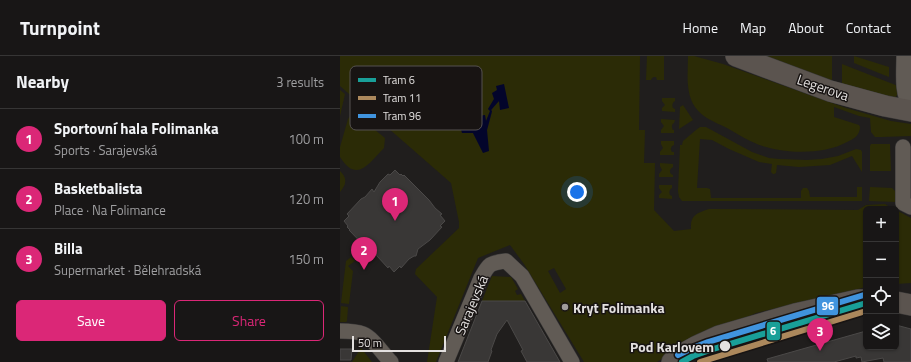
<!DOCTYPE html>
<meta charset="utf-8">
<style>
:root{--surface:#181616;--page:#252323;--text:#f1f3f6;--muted:#9f9fa1;--line:#363535;--accent:#db2777}
body{margin:0;font-family:"Titillium Web",sans-serif;background:var(--page);color:var(--text)}
.controls{position:absolute;right:12px;bottom:12px;display:grid;overflow:hidden;border-radius:6px;box-shadow:0 1px 3px #0004}
.controls button{width:36px;height:36px;display:grid;place-items:center;padding:0;border:0;border-bottom:1px solid var(--line);background:var(--surface);color:var(--text);font:20px sans-serif}
.scale{position:absolute;left:12px;bottom:10px;width:94px;box-sizing:border-box;padding-left:4px;border:2px solid #e3e0df;border-top:0;font-size:11px;line-height:14px;white-space:nowrap;color:#e3e0df;-webkit-text-stroke:3px #181413;paint-order:stroke}
.you{position:absolute;left:237px;top:136px;width:14px;height:14px;margin:-10px;border:3px solid #fff;border-radius:50%;background:#1a73e8;box-shadow:0 0 0 6px #1a73e833}
.badge{display:grid;place-items:center;width:26px;height:26px;border-radius:50%;background:var(--accent);color:#fff;font-size:13px;font-weight:700}
.pin{position:absolute;translate:-50% -33px;filter:drop-shadow(0 1px 2px #0008)}
.pin::after{content:'';position:absolute;top:21px;width:14px;height:12px;background:inherit;clip-path:polygon(0 0,100% 0,50% 100%)}
.list{margin:0;padding:0;list-style:none}
h2{display:flex;justify-content:space-between;align-items:center;height:52px;margin:0;padding:0 16px;font-size:17px}
h2 small{font-size:13px;font-weight:400;color:var(--muted)}
.list li{display:grid;grid-template-columns:26px 1fr auto;gap:12px;align-items:center;box-sizing:border-box;height:60px;padding:0 16px;border-top:1px solid var(--line)}
.list b{display:block;font-size:15px;white-space:nowrap}
.list p{margin:0;font-size:13px;white-space:nowrap;color:var(--muted)}
.list em{font-size:13px;font-style:normal;color:var(--muted)}
.actions{display:flex;gap:8px;padding:12px 16px}
.actions a{flex:1;padding:9px 0;border:1px solid var(--accent);border-radius:6px;text-align:center;font-size:14px;color:var(--accent)}
.actions .main{background:var(--accent);color:#fff}
.icon{flex:none;width:22px;height:22px;fill:none;stroke:currentColor;stroke-width:2;stroke-linecap:round;stroke-linejoin:round}
.map{position:relative;flex:none;width:571px;height:306px;overflow:hidden}
header{display:flex;align-items:center;gap:24px;box-sizing:border-box;height:56px;padding:0 20px;background:var(--surface);border-bottom:1px solid var(--line)}
header strong{font-size:19px}
nav{display:flex;gap:22px;margin-inline-start:auto;font-size:14px}
main{display:flex}
aside{flex:1;background:var(--surface)}
.map>svg:first-child{display:block}
</style>
<header>
<strong>Turnpoint</strong>
<nav><a>Home</a><a>Map</a><a>About</a><a>Contact</a></nav>
</header>
<main>
<aside>
<h2>Nearby<small>3 results</small></h2>
<ul class="list">
<li><span class="badge">1</span><div><b>Sportovní hala Folimanka</b><p>Sports · Sarajevská</p></div><em>100 m</em></li>
<li><span class="badge">2</span><div><b>Basketbalista</b><p>Place · Na Folimance</p></div><em>120 m</em></li>
<li><span class="badge">3</span><div><b>Billa</b><p>Supermarket · Bělehradská</p></div><em>150 m</em></li>
</ul>
<div class="actions"><a class="main">Save</a><a>Share</a></div>
</aside>
<div class="map">
<svg width="571" height="306" viewBox="0 0 571 306">
<rect width="100%" height="100%" fill="#201e1d"/>
<g fill="#2b2b06" fill-rule="evenodd">
<path d="M0,0h300l-1,74h6l-1,33h11l-1,47 20,21 17,-2c-1,-14 6,-16 18,-20l149,1 8,-5 19,-1 8,5h-27v78l-110,26 -73,32 -26,17h-73l-60,-98 -14,-19 -32,13 -42,104h-9l10,-65 -22,-23 1,-5 43,-41v-6l-8,-39 -111,-97zM157,33l12,19 -10,-7 -3,2 -5,8 1,1 -5,18 -4,22 -10,-19 -13,-7 10,1 15,-11 1,6 4,-11 -2,-2 6,-10zM214,212l12,21 -6,4 -12,-22z"/>
<path d="M307,0h17v24h-7l-1,-3h-2l-2,1 -1,2h-5z"/>
<path d="M348,0h6l29,8 123,44 45,13 20,3v12l-30,1h-6l-4,-5 -1,-14 -11,-2 -25,-9v10l25,8 1,2c0,8 -6,12 -13,15 -21,12 -58,12 -81,5 -15,-4 -28,-13 -41,-20 -11,-5 -23,-10 -30,-20 -10,-15 -7,-34 -7,-51z"/>
<path d="M426,0h66v25z"/>
<path d="M514,0l35,11v10l-35,-14z"/>
<path d="M502,8l56,22 -1,9 -2,3 -53,-14z"/>
<path d="M0,34l5,4 -5,22z"/>
<path d="M322,42h13v3c-3,2 -3,4 -2,7l2,1v3l-13,-1v-3l3,-3 -3,-4z"/>
<path d="M343,49l10,15 -14,9 1,-22z"/>
<path d="M13,59l6,2 26,21 -1,10c-15,15 -27,36 -44,9v-10l8,-28 2,-3z"/>
<path d="M321,63l14,1 -1,3c-2,1 -3,4 -1,7h1v3h-13v-3l3,-4 -3,-4z"/>
<path d="M360,71h6l46,25 17,6 10,1 28,1 15,-1 16,-3 18,-7 5,1 1,2v20l-10,-16 -22,9 -31,2 -22,-2 -1,8 -2,1h-1l-2,-2 1,-8 -13,-2 -30,-13 -17,-9 -12,-1 -3,49h10l3,1 1,9h90v-7l2,-3h4l2,3 1,6h47v-10h5v14h-180l-3,-4 -1,-6 2,-46h2l1,-4 13,-11z"/>
<path d="M321,85h13v4c-3,1 -4,4 -2,7h2v3h-14v-3l3,-4 -2,-4z"/>
<path d="M531,88h19l1,27h-21v-25z"/>
<path d="M320,107l13,1v3c-3,2 -4,4 -2,7l2,1v2h-14v-3l3,-4 -2,-4z"/>
<path d="M0,115c7,7 7,13 0,21z"/>
<path d="M319,129h13v3c-3,2 -3,4 -2,7l2,1v3l-13,-1v-3l3,-3 -3,-4z"/>
<path d="M530,131l22,1 4,4v10l-27,-1z"/>
<path d="M556,154l15,8v65l-15,1z"/>
<path d="M11,201l4,4 -7,5 5,5 -4,33 -8,-1 5,-42z"/>
<path d="M152,220l19,1 7,12 -3,2 2,4 4,-1 4,7h-43z"/>
<path d="M1,250l7,1 -1,14 -1,1h-6z"/>
<path d="M21,292l11,14h-20z"/>
</g>
<path fill="#03052b" d="M164,28l5,24 -9,2 -1,-9 -8,9 1,1 -5,19 2,21 -6,2 -10,-20h-11l-2,-7 10,1 -5,-9 20,-3 1,6 4,-10 -2,-2 6,-10 -2,-6 5,-3 -1,-4z"/>
<g fill="#393736" stroke="#4b4948">
<path d="M55,114l5,5 1,-1 2,2 1,-1 25,25 6,8 7,6 -2,1 5,6 -5,5 2,1 -12,13 -12,9 -2,7h-2l-5,3 -8,9 -1,-2 -6,6 -5,-6 -1,2 -11,-12 -3,-7 -3,4 -22,-23h1l-3,-3 1,-1 -4,-5 5,-5 -2,-2 14,-15 4,-2 7,-8 2,3 6,-10 8,-8 2,1z"/>
<path d="M142,245h43l35,61h-33l-6,-11 2,-1 -16,-30 -10,14 -6,16 1,1 -4,11h-30z"/>
<path d="M556,269l15,4v33h-27l-1,-4 -21,4 -1,-5 -5,1v-2l-22,6h-66l-1,-3 99,-28v16h30z"/>
<path d="M0,293h12l-1,11h-11z"/>
</g>
<g fill="none" stroke-linecap="round" stroke-linejoin="round">
<g stroke="#3a3939" stroke-width="16">
<g id="street">
<path d="M564,0c0,15 -3,39 7,51"/>
<path d="M563,91v56l8,4"/>
<path d="M0,275c7,0 16,0 23,3 10,4 20,20 28,28"/>
<path d="M106,306l35,-84c8,-14 8,-15 25,-17l16,15 50,86"/>
</g>
</g>
<g stroke="#3a3939" stroke-width="22">
<g id="secondary">
<path d="M396,0l94,35 55,15 26,5"/>
<path d="M556,246l15,3"/>
<path d="M332,306l7,-6 18,-10 22,-10 76,-22 63,-14h8"/>
</g>
</g>
<use href="#street" stroke="#615b55" stroke-width="15"/>
<use href="#secondary" stroke="#5b544f" stroke-width="21"/>
<g stroke="#181413" stroke-width="9">
<path id="tram-1" d="M342,306l11,-6 17,-6 156,-47"/>
</g>
<g stroke="#181413" stroke-width="9">
<path id="tram-2" d="M360,306l166,-51"/>
</g>
<g stroke="#181413" stroke-width="9">
<path id="tram-3" d="M338,299l12,-6 18,-7 156,-47"/>
</g>
<use href="#tram-1" stroke="#199f98" stroke-width="6"/>
<use href="#tram-2" stroke="#ac885c" stroke-width="6"/>
<use href="#tram-3" stroke="#4094de" stroke-width="6"/>
</g>
<circle fill="#9f9c9b" stroke="#181413" stroke-width="1.5" cx="225" cy="251" r="4"/>
<circle fill="#e3e0df" stroke="#181413" stroke-width="1.5" cx="385" cy="290" r="6"/>
<g text-anchor="middle" dominant-baseline="central" stroke-width="3" stroke-linejoin="round" paint-order="stroke">
<g font-size="14" fill="#e3e0df" stroke="#181413">
<text transform="translate(483 31) rotate(19)">Legerova</text>
<text transform="translate(131 249) rotate(-67)">Sarajevská</text>
</g>
<g font-size="14" font-weight="bold" fill="#e3e0df" stroke="#181413" text-anchor="start">
<text x="233" y="251">Kryt Folimanka</text>
</g>
<g font-size="14" font-weight="bold" fill="#e3e0df" stroke="#181413" text-anchor="end">
<text x="374" y="290">Pod Karlovem</text>
</g>
</g>
<rect x="10" y="10" width="132" height="64" rx="6" fill="#181413" stroke="#555150" stroke-width="1"/>
<rect x="18" y="22" width="18" height="4" fill="#199f98"/>
<rect x="18" y="40" width="18" height="4" fill="#ac885c"/>
<rect x="18" y="58" width="18" height="4" fill="#4094de"/>
<g font-size="11" fill="#e3e0df">
<text x="43" y="28">Tram 6</text>
<text x="43" y="46">Tram 11</text>
<text x="43" y="64">Tram 96</text>
</g>
<g stroke="#181413" stroke-width="1.5">
<rect x="476" y="240" width="23" height="20" rx="4" fill="#4094de"/>
<rect x="426" y="265" width="15" height="20" rx="4" fill="#199f98"/>
</g>
<g font-size="11" text-anchor="middle" font-weight="bold" fill="#fff">
<text x="488" y="254">96</text>
<text x="433" y="279">6</text>
</g>
</svg>
<div class="controls">
<button>+</button>
<button>−</button>
<button><svg class="icon" aria-label="locate" viewBox="0 0 24 24"><circle cx="12" cy="12" r="6"/><path d="M12 2v4M12 18v4M2 12h4M18 12h4"/></svg></button>
<button><svg class="icon" aria-label="layers" viewBox="0 0 24 24"><path d="M12 4l9 5-9 5-9-5zM3 14l9 5 9-5"/></svg></button>
</div>
<div class="scale">50 m</div>
<div class="you"></div>
<div class="pin badge" style="left:55px;top:165px">1</div>
<div class="pin badge" style="left:24px;top:214px">2</div>
<div class="pin badge" style="left:480px;top:295px">3</div>
</div>
</main>
